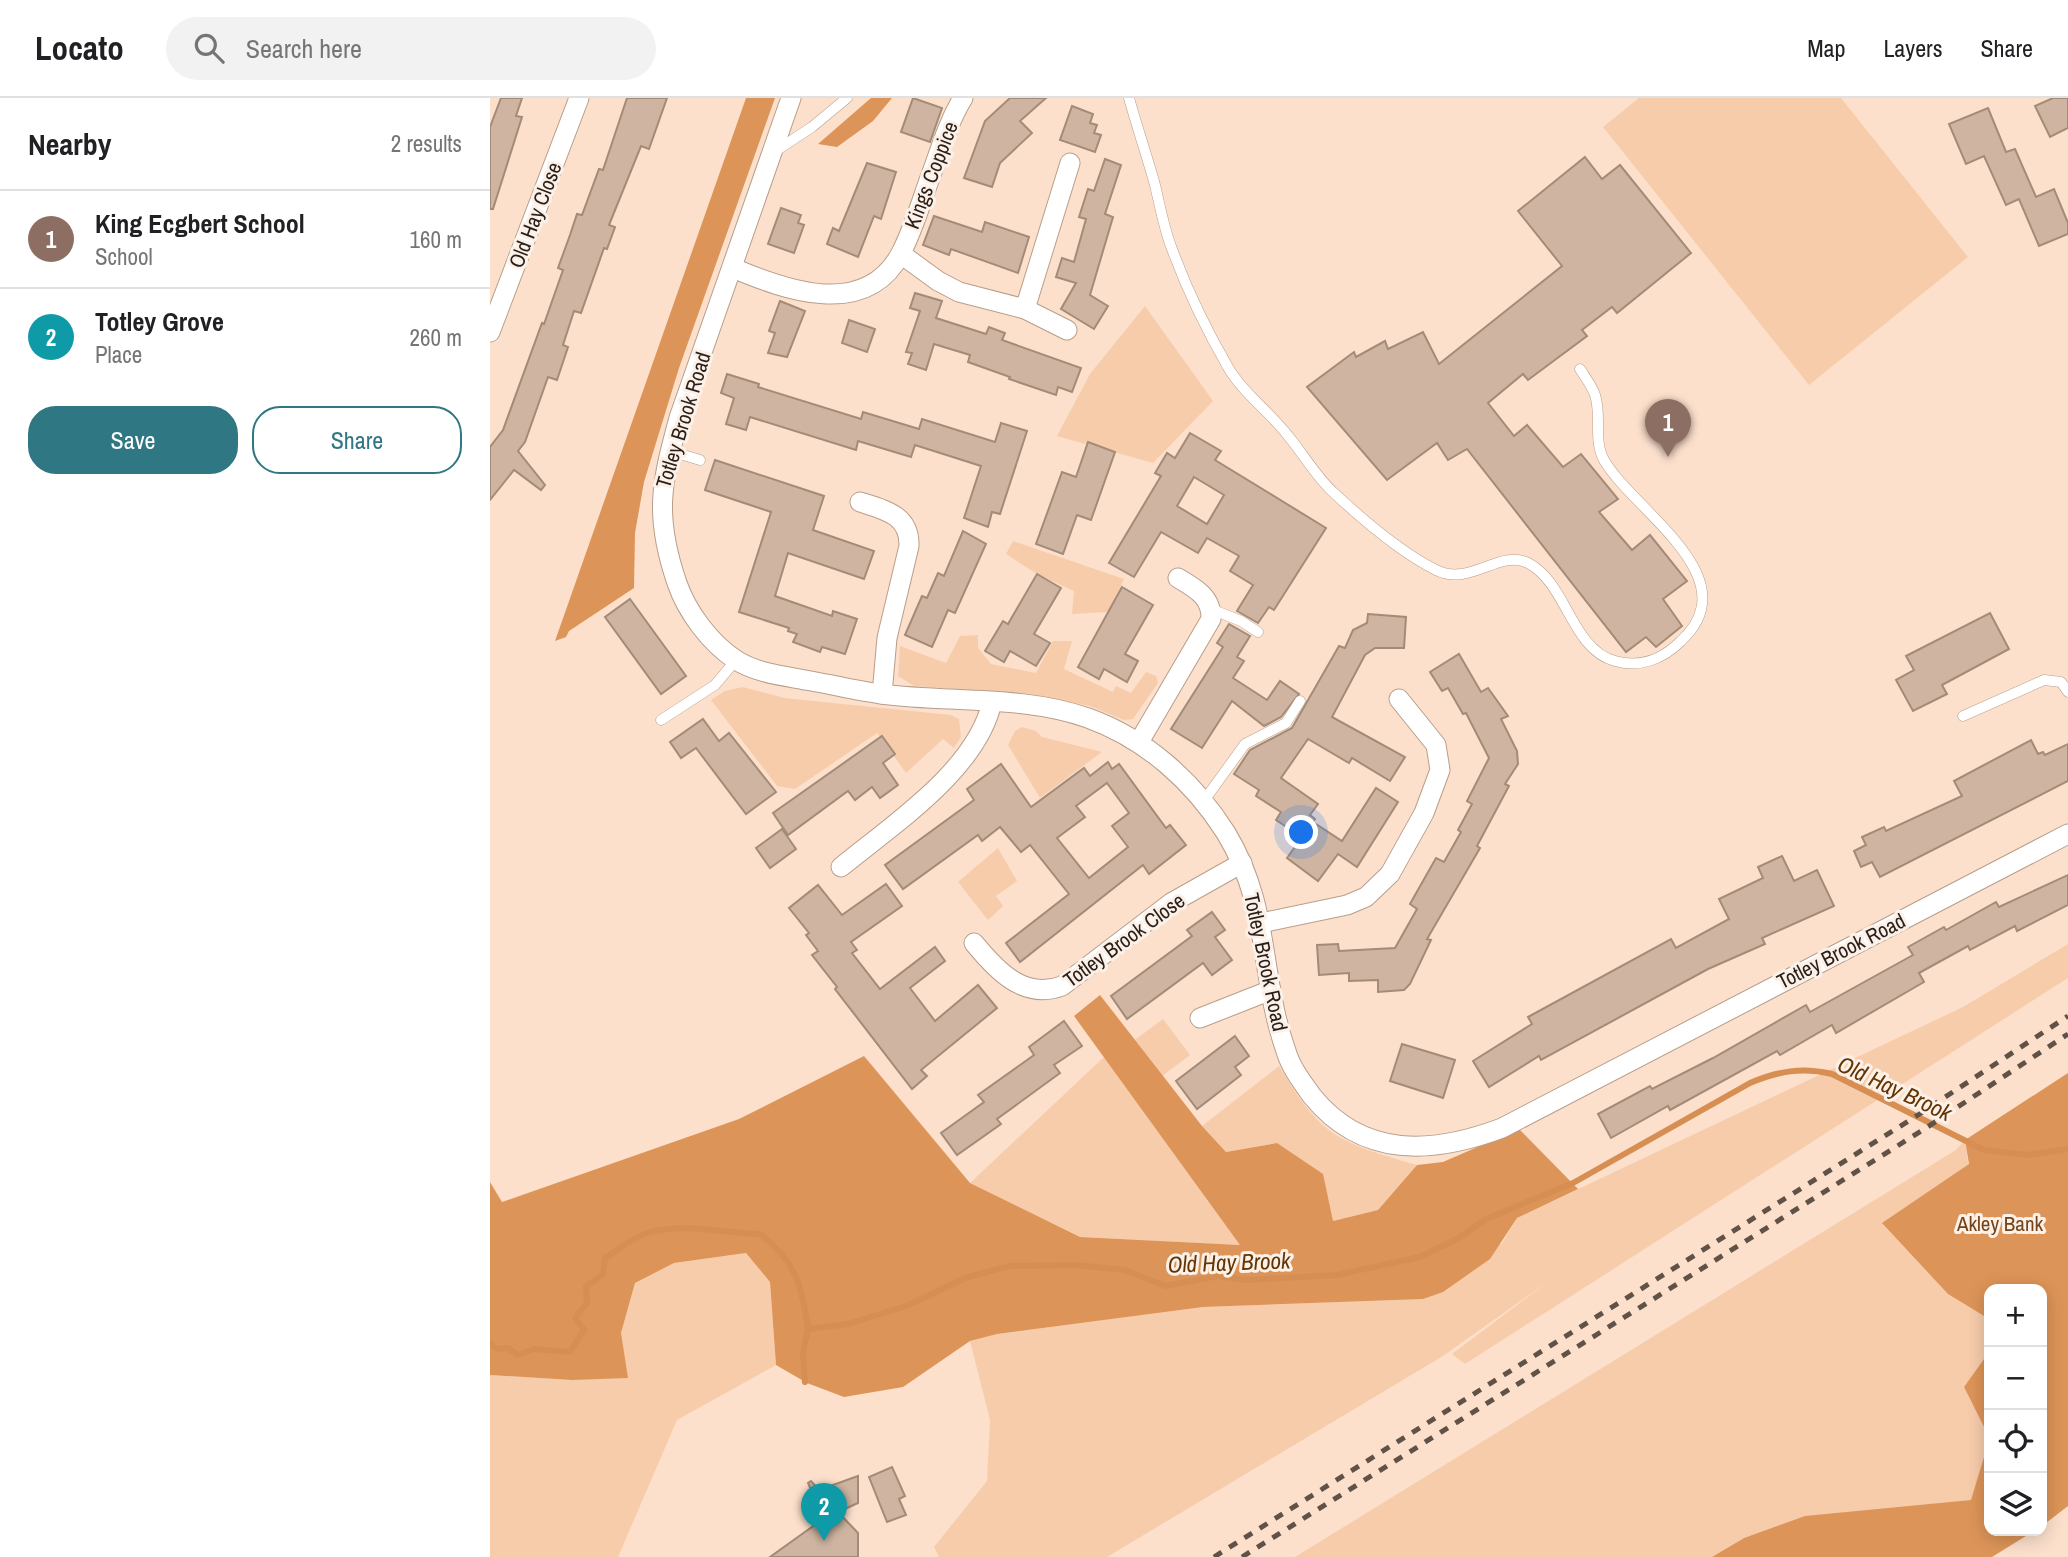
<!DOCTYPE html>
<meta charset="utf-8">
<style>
:root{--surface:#fff;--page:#f2f2f2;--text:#202124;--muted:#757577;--line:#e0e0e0;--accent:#2f7782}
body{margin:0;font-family:"Archivo Narrow",sans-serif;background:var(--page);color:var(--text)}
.controls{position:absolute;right:21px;bottom:21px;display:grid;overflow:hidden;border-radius:14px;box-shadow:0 4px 18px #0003}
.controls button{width:63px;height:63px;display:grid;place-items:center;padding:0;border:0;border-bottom:2px solid var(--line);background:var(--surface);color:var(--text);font:35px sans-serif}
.you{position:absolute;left:812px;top:735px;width:24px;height:24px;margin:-18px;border:5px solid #fff;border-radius:50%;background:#1a73e8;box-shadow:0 0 0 10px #1a73e833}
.badge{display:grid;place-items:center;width:46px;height:46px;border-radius:50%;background:var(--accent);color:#fff;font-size:23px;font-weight:700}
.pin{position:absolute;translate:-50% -58px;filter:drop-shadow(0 2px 4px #0008)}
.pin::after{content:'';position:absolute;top:37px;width:24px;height:21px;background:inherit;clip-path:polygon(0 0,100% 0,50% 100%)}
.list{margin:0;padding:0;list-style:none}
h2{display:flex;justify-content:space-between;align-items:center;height:91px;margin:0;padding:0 28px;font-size:30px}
h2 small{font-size:23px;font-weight:400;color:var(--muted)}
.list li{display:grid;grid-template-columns:46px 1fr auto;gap:21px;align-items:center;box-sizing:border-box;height:98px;padding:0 28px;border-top:2px solid var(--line)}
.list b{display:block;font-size:26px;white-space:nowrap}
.list p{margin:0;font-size:23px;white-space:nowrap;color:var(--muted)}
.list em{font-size:23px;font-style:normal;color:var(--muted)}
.actions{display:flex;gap:14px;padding:21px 28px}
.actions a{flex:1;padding:16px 0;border:2px solid var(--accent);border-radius:28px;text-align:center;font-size:24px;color:var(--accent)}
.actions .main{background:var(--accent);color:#fff}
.icon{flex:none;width:38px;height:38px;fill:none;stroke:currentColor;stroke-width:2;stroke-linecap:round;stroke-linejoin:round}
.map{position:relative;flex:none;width:1578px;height:1459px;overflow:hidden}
header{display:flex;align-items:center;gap:42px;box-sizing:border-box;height:98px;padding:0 35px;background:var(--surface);border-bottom:2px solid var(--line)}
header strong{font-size:33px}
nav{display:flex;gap:38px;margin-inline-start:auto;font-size:24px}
.search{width:490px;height:63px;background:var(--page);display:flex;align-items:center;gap:18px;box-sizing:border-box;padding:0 24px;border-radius:38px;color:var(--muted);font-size:26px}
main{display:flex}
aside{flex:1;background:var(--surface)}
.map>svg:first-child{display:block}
</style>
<header>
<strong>Locato</strong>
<div class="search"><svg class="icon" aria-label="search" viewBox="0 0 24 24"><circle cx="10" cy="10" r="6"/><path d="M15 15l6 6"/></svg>Search here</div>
<nav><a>Map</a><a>Layers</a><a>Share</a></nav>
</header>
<main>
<aside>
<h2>Nearby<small>2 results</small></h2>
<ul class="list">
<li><span class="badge" style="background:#8d6e63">1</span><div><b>King Ecgbert School</b><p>School</p></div><em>160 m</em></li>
<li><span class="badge" style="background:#0f9aa8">2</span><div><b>Totley Grove</b><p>Place</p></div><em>260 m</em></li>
</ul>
<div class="actions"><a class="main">Save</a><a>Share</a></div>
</aside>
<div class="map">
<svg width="1578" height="1459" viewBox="0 0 1578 1459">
<rect width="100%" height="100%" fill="#fce0cc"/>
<g fill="#f7ccab">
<path d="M1149,0h202l127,159 -159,128 -206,-258z"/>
<path d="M655,208l68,95 -60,62 -96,-27 33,-62z"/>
<path d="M523,443l111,38 -16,33 -36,2 2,-23 -37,-17 -31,-20z"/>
<path d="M488,537v13l13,16 45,9 17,-32h19l-8,28 49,23 3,-6 15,7 15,-21 10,4 2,7 -25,36 -9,1 -34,-14 -56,-11 -120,-9 -16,-10 2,-30 46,17 14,-27z"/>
<path d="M253,589l41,11 167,17 8,4 2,18 -7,11 -11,-9 -37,34 -29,-40 -82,56 -18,-3 -66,-86 14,-9z"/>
<path d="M532,629l14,4 6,6 60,15 -62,46 -32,-53 7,-14z"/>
<path d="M508,750l19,33 -21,15 7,10 -15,14 -30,-38z"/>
<path d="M1578,846v34l-603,386 -13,-10 97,-73 -106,75 -336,201h-168l-5,-10 53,-66 3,-61 -20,-79 27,-7 206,-27 220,-8 79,-56 15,-25 446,-211z"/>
<path d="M673,921l27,36 -28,21 -27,-36z"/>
<path d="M615,958l136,189 -161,-8 -110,-54z"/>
<path d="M789,968c43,72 59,76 138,99l-39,45 -45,11 -56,-78 -51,9 -24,-26z"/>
<path d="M1475,1042l24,176v36l-25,35 25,50 -17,63 -65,7 -163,31 -32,19h-417l661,-407z"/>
<path d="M256,1155l24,29 6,83 -99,55 -59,137h-128v-182l82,5 49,-47 14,-50 39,-20z"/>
</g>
<g fill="#dd9458">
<path d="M256,0h29l-96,270 -35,114 -9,51 -1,55 -65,43 -3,6 -11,4z"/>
<path d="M381,0h21l-19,23 -36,26 -19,-3z"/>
<path d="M610,897l102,131 24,26 51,-9 46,31 10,47 45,-11 39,-45 26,-3 76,-33 59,60 -61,29 -27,41 -47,33 -20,7 -220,8 -206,27 -27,7 -67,46 -59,10 -37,-14 -31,-18 -6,-83 -24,-29 -72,10 -39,20 -14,50 7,45 -56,2 -82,-5v-193l12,20 237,-83 125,-63 106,127 110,54 160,8 -166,-229z"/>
<path d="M1578,975v433l-26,20v-237h-53v30l-41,-25 -66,-71 87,-59 -4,-24z"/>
<path d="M1499,1254v85l-25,-50z"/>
<path d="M1499,1342v91h45l-42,26h-280l32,-19 61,-22 166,-16z"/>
</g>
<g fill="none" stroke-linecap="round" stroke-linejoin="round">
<g stroke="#d78e52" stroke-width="6">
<path d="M0,1245l7,6 11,-1 10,7 16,-6 36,3 14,-22 -9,-12 12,-15 -1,-16 17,-13 2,-16c13,-8 27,-20 42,-25 36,-11 77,0 113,1 36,27 42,52 48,95l40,-5 61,-19 56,-27 44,-12 66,-1 50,5 40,16 53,-10 28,4 91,-5 83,-18 39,-19 27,-19 87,-36 177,-100c28,-12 52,-16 82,-9l152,76 44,5 40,-6"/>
<path d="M315,1284l-2,-29 5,-24"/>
</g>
</g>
<g fill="#cfb5a1" stroke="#a48b78" stroke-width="2" fill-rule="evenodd">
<path d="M11,0h21l-6,18 6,1 -29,92h-3v-82z"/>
<path d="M137,0h40l-18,51 -8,-3 -32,79 6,2 -8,22 -3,-1 -23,65 -7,-2 -11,34 5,2 -11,33 -9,-3 -23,65 -7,9 27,34 -4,5 -27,-20 -24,30v-53l13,-17 39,-107 2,1 19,-54 -5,-2 12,-33 7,-21 5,1 17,-46 4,1z"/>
<path d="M423,0l29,10 -12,34 -29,-10z"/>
<path d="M520,0h36l-26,23 12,12 -32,30 -8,24 -28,-9 21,-57z"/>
<path d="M1563,0h15v30l-18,9 -15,-31z"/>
<path d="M582,8l21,8 -3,9 7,2 -3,8 7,2 -6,17 -35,-12z"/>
<path d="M1498,10l18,44 9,-3 21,48 18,-8 14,34v11l-29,12 -20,-47 -13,6 -22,-49 -18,8 -17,-40z"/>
<path d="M1095,59l17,22 18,-14 71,88 -74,60 -5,-6 -30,23 5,6 -59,44 -5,-6 -35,29 26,33 13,-11 36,42 18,-13 37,45 -19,13 33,38 18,-15 37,46 -24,18 19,27 -26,21 -10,-10 -20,15 -159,-203 -19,11 -11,-17 -50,37 -80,-93 47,-35 2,5 29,-16 3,8 35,-17 16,32 123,-98 -44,-55z"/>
<path d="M615,61l16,6 -16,49 8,3 -23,78 18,11 -14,23 -33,-20 15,-26 -20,-6 6,-19 12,4 12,-43 -7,-2 9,-28 6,2z"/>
<path d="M377,65l29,9 -15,47 -7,-3 -16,41 -31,-13 6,-16 6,3z"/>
<path d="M291,110l20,7 -3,8 6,2 -10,28 -26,-9z"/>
<path d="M444,118l48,16 3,-10 44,15 -11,36 -67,-24 -2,6 -26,-10z"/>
<path d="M425,195l27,8 -6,17 50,16 3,-7 16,6 -3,7 79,28 -9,24 -14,-5 -2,8 -47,-16 1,-2 -42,-15 2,-7 -36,-11 -8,26 -18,-6 4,-11 -6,-1 14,-41 -10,-3z"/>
<path d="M290,203l25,10 -18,46 -19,-4 7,-20 -6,-2z"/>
<path d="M359,222l26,9 -8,23 -25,-9z"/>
<path d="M237,276l32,10 -1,3 103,32 2,-7 56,17 3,-10 73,23 6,-19 26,8 -27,83 -8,-2 -4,15 -24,-9 17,-52 -66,-21 -4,12 -53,-16 -2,9 -106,-33 -4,13 -20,-6 8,-26 -13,-5z"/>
<path d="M700,335l31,18 -6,9 111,68 -52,82 -5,-3 -11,16 -21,-12 16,-26 -23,-14 9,-15 -32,-18 -9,15 -37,-21 -27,45 -25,-14 52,-87 -6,-3 12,-20 8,5zM704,379l30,18 -17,29 -30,-18z"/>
<path d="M598,344l27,10 -24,68 -14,-5 -14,39 -27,-10 26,-72 14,5z"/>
<path d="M225,362l109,36 -11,34 61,21 -10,28 -76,-26 -13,43 57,20 1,-5 24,8 -12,35 -23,-7 -2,5 -27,-10 4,-8 -9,-3 1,-3 -50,-16 32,-100 -66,-22z"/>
<path d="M473,433l23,13 -31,69 -7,-3 -16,37 -27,-12 17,-39 5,2 11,-25 6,3z"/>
<path d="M547,476l24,14 -27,46 16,9 -14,23 -26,-15 -6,11 -19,-11 18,-30 5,3z"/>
<path d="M632,489l31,18 -28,49 13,7 -11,21 -23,-13 -5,10 -21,-12z"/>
<path d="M140,501l56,77 -25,18 -56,-77z"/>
<path d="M1500,515l19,36 -67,36 5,9 -34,17 -17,-31 18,-10 -8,-14z"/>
<path d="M878,516l38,3 -2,31h-29l-10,7 -33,62 73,40 -15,24 -38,-23 -3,5 -41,-24 -27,39 37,26 -8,11 5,4 -2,3 29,19 34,-53 22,14 -41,65 -19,-13 -20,27 -31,-23 15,-21 -26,-17 5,-8 -25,-16 3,-6 -25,-16 16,-24 42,-22 47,-82 6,2 8,-18 14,-7z"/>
<path d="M739,526l21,12 -13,21 7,4 -11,17 34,22 13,-19 19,13 -18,23 -17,9 -32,-25 -30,47 -31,-19 52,-82 -6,-4z"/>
<path d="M969,556l22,38 7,-4 20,28 -7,3 16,32 1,13 -13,20 4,2 -32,60 3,2 -53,91 4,1 -21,44 -6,6 -26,2v-12l-29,1v-8l-30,2 -2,-30 21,-1 1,7 56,-3 22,-39 -7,-5 26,-46 8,4 17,-30 -3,-2 14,-26 -5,-3 22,-43 -23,-45 -3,1 -15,-26 -6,3 -12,-19z"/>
<path d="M213,621l16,22 10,-8 47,59 -30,22 -50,-66 -15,10 -11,-16z"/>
<path d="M392,638l13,18 -12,9 15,22 -18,13 -8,-11 -17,13 -7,-9 -60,44 -15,-22z"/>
<path d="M1541,642l7,14 5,-2 2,3 23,-11v37l-188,96 -8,-15 -11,5 -7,-16 12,-6 -4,-8 22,-10 2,4 76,-35 -8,-15z"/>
<path d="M618,664l4,7 7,-5 47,64 4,-3 16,20 -37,29 -6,-9 -123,97 -14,-19 63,-49 -39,-49 -9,7 -21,-25 -18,14 -4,-6 -75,54 -18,-24 89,-65 -7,-11 34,-25 30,43 53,-39 6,8zM617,685l22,30 -17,13 16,21 -39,31 -32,-40 28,-21 -9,-11z"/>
<path d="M292,731l14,20 -26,19 -14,-20z"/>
<path d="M1292,758l12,25 23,-11 17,36 -72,32 3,6 -57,25 -167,91 -2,-4 -50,31 -16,-26 59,-37 -4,-7 143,-78 5,9 53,-29 -10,-20 44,-21 -5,-11z"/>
<path d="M1578,777v30l-51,26 -2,-5 -45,24 -2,-4 -49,27 5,9 -88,51 -4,-8 -52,30 -3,-4 -107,59 -2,-4 -57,32 -13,-24 52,-28 2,3 61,-31 93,-53 4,7 103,-57 -5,-8 36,-20 2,3 50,-28 3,5z"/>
<path d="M396,786l16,22 -51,36 6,8 -5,3 28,36 55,-42 10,14 -35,27 25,33 43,-36 19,23 -76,62 6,6 -15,13 -77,-100 2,-2 -25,-32 6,-4 -12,-16 3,-2 -20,-25 29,-23 24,30z"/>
<path d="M722,814l13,18 -10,7 17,23 -20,15 -9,-12 -76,56 -16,-23 81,-60 -5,-6z"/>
<path d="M574,923l18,25 -28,19 6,8 -63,46 4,5 -44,31 -16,-22 43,-31 -6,-7 56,-40 -5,-8z"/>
<path d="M745,938l14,20 -14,11 6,8 -44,34 -21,-28z"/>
<path d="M912,946l53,16 -12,38 -53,-17z"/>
<path d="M402,1369l13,29 -6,3 7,16 -19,7 -18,-45z"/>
<path d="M368,1378v27l-20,9 20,21v24h-88l53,-38 -15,-36 3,-2 8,9z"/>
</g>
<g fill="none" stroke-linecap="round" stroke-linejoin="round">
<g stroke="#b89e8a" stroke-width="11">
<g id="lane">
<path d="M639,0c8,29 18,58 26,87 5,21 9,44 17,64 15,41 35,82 57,120 15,25 42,44 60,68 15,18 28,41 45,56 29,27 66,59 102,77 34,17 63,-21 92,-7 39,20 43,86 87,98 25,7 48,-2 66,-20 69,-64 -48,-130 -77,-181 -11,-20 -2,-44 -9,-65 -3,-9 -10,-18 -15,-26"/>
<path d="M284,54l38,-25 35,-29"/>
<path d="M180,353l30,9"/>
<path d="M721,511l30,12 17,11"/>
<path d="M1473,618l81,-36 17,2 7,10"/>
<path d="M171,622l54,-35 21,-25"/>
<path d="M713,704l42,-58 41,-21 14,-22"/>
</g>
</g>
<g stroke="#b89e8a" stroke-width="21">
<g id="street">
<path d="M301,0l-112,320c-18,66 -25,98 -2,165 10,29 33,60 59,77 22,14 50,16 75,21 23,4 47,10 70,13 68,9 142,1 207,24 58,21 105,63 138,115 45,74 33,142 60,218 5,17 16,31 26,45 51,63 121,58 190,32l566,-294"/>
<path d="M411,156l37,27 21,11 66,17 42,21"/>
<path d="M243,170c52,22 133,52 168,-15 14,-27 22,-58 33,-86 8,-23 16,-48 29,-69"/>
<path d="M535,211l45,-146"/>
<path d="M0,234l89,-234"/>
<path d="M370,404c25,8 50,13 49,44l-22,92 -5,56"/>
<path d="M649,644l72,-123c1,-22 -16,-31 -33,-41"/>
<path d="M351,769c51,-42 136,-97 151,-165"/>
<path d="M771,825l86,-18 19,-8 24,-23 34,-61 16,-43 -4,-25 -37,-46"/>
<path d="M484,845c23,28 50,57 88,43l109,-83 71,-40"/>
<path d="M710,920l71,-28"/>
</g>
</g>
<use href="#lane" stroke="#fff" stroke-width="10"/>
<use href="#street" stroke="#fff" stroke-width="19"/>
<g stroke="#615248" stroke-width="5" stroke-dasharray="9 9" stroke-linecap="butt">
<path d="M724,1459l704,-442 150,-99"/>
<path d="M752,1459l684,-429 142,-94"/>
</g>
</g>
<g text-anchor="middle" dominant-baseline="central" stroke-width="6" stroke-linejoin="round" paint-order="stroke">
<g font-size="21" fill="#291f18" stroke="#fcf1e9">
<text transform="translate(441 77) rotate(-69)">Kings Coppice</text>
<text transform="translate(45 117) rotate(-69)">Old Hay Close</text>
<text transform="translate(193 322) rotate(-73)">Totley Brook Road</text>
<text transform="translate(634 842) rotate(-36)">Totley Brook Close</text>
<text transform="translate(1351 853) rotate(-27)">Totley Brook Road</text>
<text transform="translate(776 864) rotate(78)">Totley Brook Road</text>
</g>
<g font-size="21" fill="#744317" stroke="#fcf1e9">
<text x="1510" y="1125">Akley Bank</text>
</g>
<g font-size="23" font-style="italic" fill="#643403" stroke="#fcf1e9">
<text transform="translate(1405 990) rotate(25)">Old Hay Brook</text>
<text transform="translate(739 1164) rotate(-2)">Old Hay Brook</text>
</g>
</g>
</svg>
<div class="controls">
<button>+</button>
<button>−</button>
<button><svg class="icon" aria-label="locate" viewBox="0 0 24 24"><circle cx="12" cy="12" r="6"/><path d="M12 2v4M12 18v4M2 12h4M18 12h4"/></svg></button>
<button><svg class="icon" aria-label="layers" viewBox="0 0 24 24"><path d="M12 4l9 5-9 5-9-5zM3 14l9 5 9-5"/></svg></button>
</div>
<div class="you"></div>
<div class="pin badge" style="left:1178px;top:359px;background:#8d6e63">1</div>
<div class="pin badge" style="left:334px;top:1443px;background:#0f9aa8">2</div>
</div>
</main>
